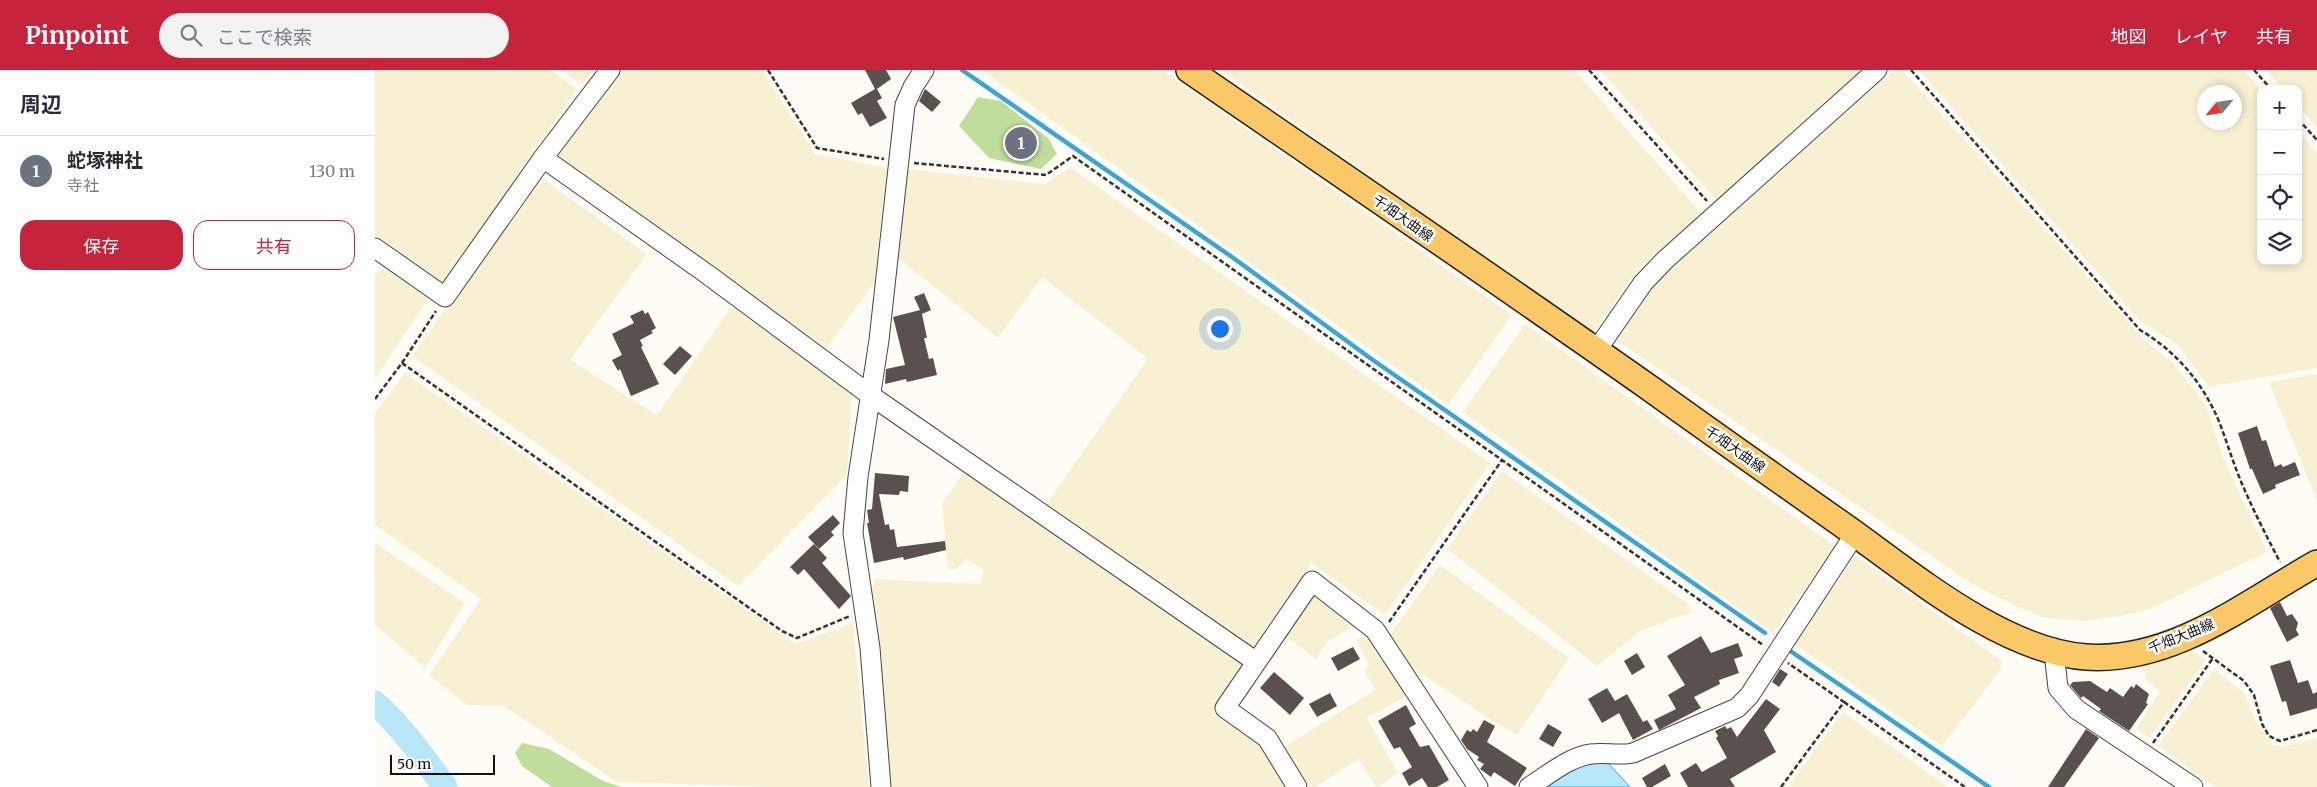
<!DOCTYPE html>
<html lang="ja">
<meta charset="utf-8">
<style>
:root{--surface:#fff;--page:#f2f2f3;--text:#2b2b33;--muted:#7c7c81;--line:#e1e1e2;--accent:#c6233c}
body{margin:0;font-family:Merriweather,"Noto Sans JP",serif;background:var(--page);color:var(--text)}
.controls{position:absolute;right:15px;top:15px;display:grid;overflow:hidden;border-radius:10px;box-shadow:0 2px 8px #0003}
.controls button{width:45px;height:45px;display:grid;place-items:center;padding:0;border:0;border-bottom:1px solid var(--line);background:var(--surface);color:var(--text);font:25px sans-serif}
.compass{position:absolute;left:1822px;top:15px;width:45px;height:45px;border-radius:50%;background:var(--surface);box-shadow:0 2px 8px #0003;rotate:241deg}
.scale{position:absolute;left:15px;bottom:12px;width:105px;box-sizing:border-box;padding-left:5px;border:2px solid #111;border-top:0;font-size:14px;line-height:18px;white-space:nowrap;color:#111;-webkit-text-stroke:4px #fff;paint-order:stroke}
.you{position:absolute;left:844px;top:258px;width:18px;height:18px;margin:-12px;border:4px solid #fff;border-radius:50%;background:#1a73e8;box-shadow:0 0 0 8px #1a73e833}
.badge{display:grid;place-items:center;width:32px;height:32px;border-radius:50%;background:var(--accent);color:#fff;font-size:16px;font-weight:700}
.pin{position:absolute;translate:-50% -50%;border:2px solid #fff;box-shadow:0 1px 5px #0006}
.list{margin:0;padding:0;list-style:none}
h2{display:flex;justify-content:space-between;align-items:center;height:65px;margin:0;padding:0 20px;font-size:21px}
h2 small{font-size:16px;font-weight:400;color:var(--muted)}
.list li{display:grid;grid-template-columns:32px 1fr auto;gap:15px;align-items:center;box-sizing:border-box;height:70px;padding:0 20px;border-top:1px solid var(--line)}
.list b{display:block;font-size:19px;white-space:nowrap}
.list p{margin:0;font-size:16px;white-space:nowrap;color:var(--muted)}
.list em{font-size:16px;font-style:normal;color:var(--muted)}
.actions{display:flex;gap:10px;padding:15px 20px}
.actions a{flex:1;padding:11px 0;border:1px solid var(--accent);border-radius:15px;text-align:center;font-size:18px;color:var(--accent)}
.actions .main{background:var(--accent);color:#fff}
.icon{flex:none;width:28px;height:28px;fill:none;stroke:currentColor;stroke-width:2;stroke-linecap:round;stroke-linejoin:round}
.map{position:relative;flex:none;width:1942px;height:717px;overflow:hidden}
header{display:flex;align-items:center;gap:30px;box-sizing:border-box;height:70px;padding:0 25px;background:var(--accent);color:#fff}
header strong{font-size:24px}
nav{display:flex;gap:28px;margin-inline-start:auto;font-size:18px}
.search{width:350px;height:45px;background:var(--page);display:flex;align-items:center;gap:12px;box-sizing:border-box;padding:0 18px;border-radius:28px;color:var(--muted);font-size:19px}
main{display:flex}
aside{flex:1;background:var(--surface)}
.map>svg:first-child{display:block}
</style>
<header>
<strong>Pinpoint</strong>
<div class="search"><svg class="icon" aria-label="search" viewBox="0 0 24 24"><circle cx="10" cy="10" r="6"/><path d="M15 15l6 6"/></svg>ここで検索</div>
<nav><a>地図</a><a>レイヤ</a><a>共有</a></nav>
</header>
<main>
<aside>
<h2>周辺<small></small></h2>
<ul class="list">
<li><span class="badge" style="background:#6b7280">1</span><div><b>蛇塚神社</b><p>寺社</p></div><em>130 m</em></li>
</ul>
<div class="actions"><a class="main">保存</a><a>共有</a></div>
</aside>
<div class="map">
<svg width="1942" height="717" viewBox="0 0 1942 717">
<rect width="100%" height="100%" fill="#fffcf5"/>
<g fill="#f7f0d3" fill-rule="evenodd">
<path d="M0,0h175l27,19 -134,194 -68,-49z"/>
<path d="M186,0h32l-11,15z"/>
<path d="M244,0h143l53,84 72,14 -13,115 -47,65 -270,-192z"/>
<path d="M607,0h180l350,245 -64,90z"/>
<path d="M846,0h353l128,144 -63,54 -47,66z"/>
<path d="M1225,0h261l-143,132z"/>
<path d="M1520,0h7l242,270 28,22 27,34 8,13 15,46 45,97 -117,57 -29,7 -37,5 -39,-3 -28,-11 -45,-23 -357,-245 41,-60z"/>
<path d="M1544,0h324l18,20v171h37v-129l19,21v215l-108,19 -32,-43 -36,-22zM1830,22h30v30h-30z"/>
<path d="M1891,0h51v58l-19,-22v-17h-15z"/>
<path d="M695,97l420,296 -105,152 -74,-52 -60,87 -206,-144 103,-147 -106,-82 -44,61 -100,-80 8,-89 139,15z"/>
<path d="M164,106l108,78 -77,106 87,55 74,-108 121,86 -5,82 -109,111 -326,-230z"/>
<path d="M10,191l45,35 -55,83v-104z"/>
<path d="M1150,254l310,222 -62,87 -310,-221z"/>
<path d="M30,303l391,271 57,-21 16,164h-94l-158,-5 -113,-76 -37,-1 -38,-30 52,-76 -106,-74v-112z"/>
<path d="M1942,304v127l-48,-119z"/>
<path d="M593,397l277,197 -31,45 42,28 31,50h-395l-20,-195 3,-13 104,5 5,-14 -19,-11 -9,11 -8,-1 -6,-66z"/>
<path d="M1127,401l188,134 2,7 -50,18 -45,36 -150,-117z"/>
<path d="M0,473l90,60 -40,65 -50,-43z"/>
<path d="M1481,486l146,105 -1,8 -59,77 -149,-103z"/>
<path d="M1065,495l129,93 -52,77 -35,-21 -83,-55 -12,-20z"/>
<path d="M941,517l42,36 -31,19 -11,17 -32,-24z"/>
<path d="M991,564l7,2 37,58 -43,24 31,55 -19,14h-3l-17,-28 -44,28h-5l-26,-40 91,-57 -11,-19 5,-5 -13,-26z"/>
<path d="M1806,573l25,17 -57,78 -13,-9 24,-37 -16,-14 2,-4 -8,-12z"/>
<path d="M1839,599l30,24 12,29 16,22 9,3 36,-9v49h-102l-57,-41z"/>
<path d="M1468,642l105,75h-160z"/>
</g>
<g fill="#bfdd9b">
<path d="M603,27l23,4 48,38 8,15 -16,15 -52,-11 -30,-32z"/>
<path d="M147,673l27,6 54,32 18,6h-69l-30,-21 -7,-13z"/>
</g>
<path fill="#b8e7f8" stroke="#3ca5d1" d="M1215,688l18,5 22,24h-88z"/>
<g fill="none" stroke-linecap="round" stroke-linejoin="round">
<g stroke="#3ca5d1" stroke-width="4.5">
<path d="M587,0l270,187 138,101 395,275"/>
<path d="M1411,578l203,139"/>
</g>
<path stroke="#b8e7f8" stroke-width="25" d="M0,633c27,24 49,55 70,84"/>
</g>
<g fill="#5a504d">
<path d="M490,0h21l5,9 -14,10 5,9 -5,3 10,17 -17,9 -8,-14 -4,2 -7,-12 24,-14z"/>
<path d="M550,19l16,13 -9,10 -13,-11z"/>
<path d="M648,62l9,12 -15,11 -9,-12z"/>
<path d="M549,223l7,17 -9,4 5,24h-3l5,21 4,-1 4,17 -30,7 -1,-3 -21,5 1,-15 19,-4 -12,-48 27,-7 -6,-13z"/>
<path d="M268,240l2,4 3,-2 8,16 -5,3 2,2 -13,7 3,6 -2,1 18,37 -28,12 -11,-27 -2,2 -6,-11 10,-5 -10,-21 22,-11 -4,-7z"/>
<path d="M305,276l12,10 -17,19 -12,-11z"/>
<path d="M1882,356l5,15 4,-1 9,27 6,-3 2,3 12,-5 5,13 -25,10 1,3 -13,6 -11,-25h-2l-12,-36z"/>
<path d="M500,403l34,3 -1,16 -8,-1 -1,4 -20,-1 6,31 4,-1 1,6 4,-1 3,18 48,-6 1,9 -42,10 -1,-3 -29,6 -7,-40h2l-2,-13 5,-1z"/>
<path d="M458,445l7,8 -9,9 3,3 -15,14 -11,-12z"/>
<path d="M439,474l13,14 -5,5 29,33 -12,13 -35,-40 -6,6 -8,-8z"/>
<path d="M1905,532l7,14 5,-2 6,9 -2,7 3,5 -12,7 -17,-34z"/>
<path d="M1326,566l10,17 27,-10 5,13 -9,3 5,14 -20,7 1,4 -26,13 7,11 -42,22 -5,-10 22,-11 -8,-14 17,-10 -18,-29z"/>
<path d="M978,577l7,12 -22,12 -7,-13z"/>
<path d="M1262,583l8,14 -13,8 -8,-14z"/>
<path d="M1915,590l8,23 10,-3 5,14 4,-2v16l-27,8 -4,-15 -4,1 -12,-36z"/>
<path d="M1405,599l8,5 -9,13 -7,-5z"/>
<path d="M899,602l30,26 -14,17 -30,-27z"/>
<path d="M1715,611l17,11 3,-4 13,9 8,-11 3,2 2,-4 13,10 -3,9 2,1 -19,27 -30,-20 2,-2 -18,-13 -2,2 -11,-13 3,-3z"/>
<path d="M1232,618l8,13 12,-7 16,28 4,-2 6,9 -20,11 -14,-27 -17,10 -14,-24z"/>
<path d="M955,623l7,13 -20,11 -8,-13z"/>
<path d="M1391,629l14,10 -16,21 12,22 -46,27 5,8h-47l-8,-14 16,-10 6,9 25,-14 -11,-20 2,-2 -3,-5 10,-5 2,3 4,-2 6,10z"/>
<path d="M1031,635l10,19 -7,4 11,19 9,-2 20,35 -12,7h-9l-6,-9 -13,8 -7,-13 10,-6 -12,-20 -6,2 -16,-28z"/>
<path d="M1109,650l11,6 -8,16 40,26 -12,18 -21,-14 -3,5 -11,-8 4,-5 -7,-4 2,-3 -12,-8 -6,-9 6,-10 4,2 2,-3 4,3z"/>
<path d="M1173,654l14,8 -9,15 -14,-8z"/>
<path d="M1711,659l13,9 -35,49h-16z"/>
<path d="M1290,694l6,12 -19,11h-5l-5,-9z"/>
</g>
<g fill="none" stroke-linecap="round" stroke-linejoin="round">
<g stroke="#444" stroke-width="21">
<g id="minor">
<path d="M168,88l164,116 163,121 385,266"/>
<path d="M0,178l70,49 98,-139 67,-88"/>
<path d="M1221,281l47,-68 22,-23 212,-190"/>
<path d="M1679,582l4,36 18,21 117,78"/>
<path d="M506,717l-11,-139 -17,-115 5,-56 21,-137 26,-235 8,-18 11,-17"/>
<path d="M922,717l-30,-49 -42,-30 87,-127 63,49 103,157"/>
<path d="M1154,717c19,-12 40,-30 62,-33 14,-2 28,2 42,-1l104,-45 12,-12 106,-162"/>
</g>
</g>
<g stroke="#222" stroke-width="28">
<path id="major" d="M814,0c154,106 309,211 462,319 65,47 131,93 196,139 66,47 156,123 239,129 86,6 160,-54 231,-94"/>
</g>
<g stroke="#333" stroke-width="2.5" stroke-dasharray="5 2.5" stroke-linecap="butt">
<path d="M393,0l49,78 67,11"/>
<path d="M1214,0l118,131"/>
<path d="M1536,0l229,260c37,22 64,54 80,94 8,21 14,42 23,62 11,26 24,51 37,76"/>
<path d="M1879,0l17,19"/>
<path d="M1923,49l19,21"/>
<path d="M539,93l132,12 27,-19 690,489"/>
<path d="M27,293l380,268 15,7 53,-22"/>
<path d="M0,329l27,-36 34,-52"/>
<path d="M1014,552l113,-162"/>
<path d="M1828,581l41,30 10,14 8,29 7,12 11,5 37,-11"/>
<path d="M1469,632l121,85"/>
<path d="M1778,673l60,-85"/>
<path d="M1406,717l63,-85 -56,-39"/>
</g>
<use href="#minor" stroke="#fff" stroke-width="19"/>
<use href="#major" stroke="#fbc868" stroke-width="25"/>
</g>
<g text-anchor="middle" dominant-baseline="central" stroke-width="5" stroke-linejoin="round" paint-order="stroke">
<g font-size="14" fill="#111" stroke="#fff">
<text transform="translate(1028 148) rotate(35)">千畑大曲線</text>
<text transform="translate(1360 379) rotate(35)">千畑大曲線</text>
<text transform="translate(1806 566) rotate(-22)">千畑大曲線</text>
</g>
</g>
</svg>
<div class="controls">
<button>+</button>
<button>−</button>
<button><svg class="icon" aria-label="locate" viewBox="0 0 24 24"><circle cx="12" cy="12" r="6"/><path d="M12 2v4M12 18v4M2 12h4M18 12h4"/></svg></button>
<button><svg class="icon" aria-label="layers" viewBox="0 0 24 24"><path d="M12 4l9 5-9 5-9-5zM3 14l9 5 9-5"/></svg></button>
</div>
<svg class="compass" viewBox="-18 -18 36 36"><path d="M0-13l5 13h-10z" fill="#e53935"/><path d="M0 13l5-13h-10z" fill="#7c7c81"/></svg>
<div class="scale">50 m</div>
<div class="you"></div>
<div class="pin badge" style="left:646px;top:73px;background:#6b7280">1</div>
</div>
</main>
